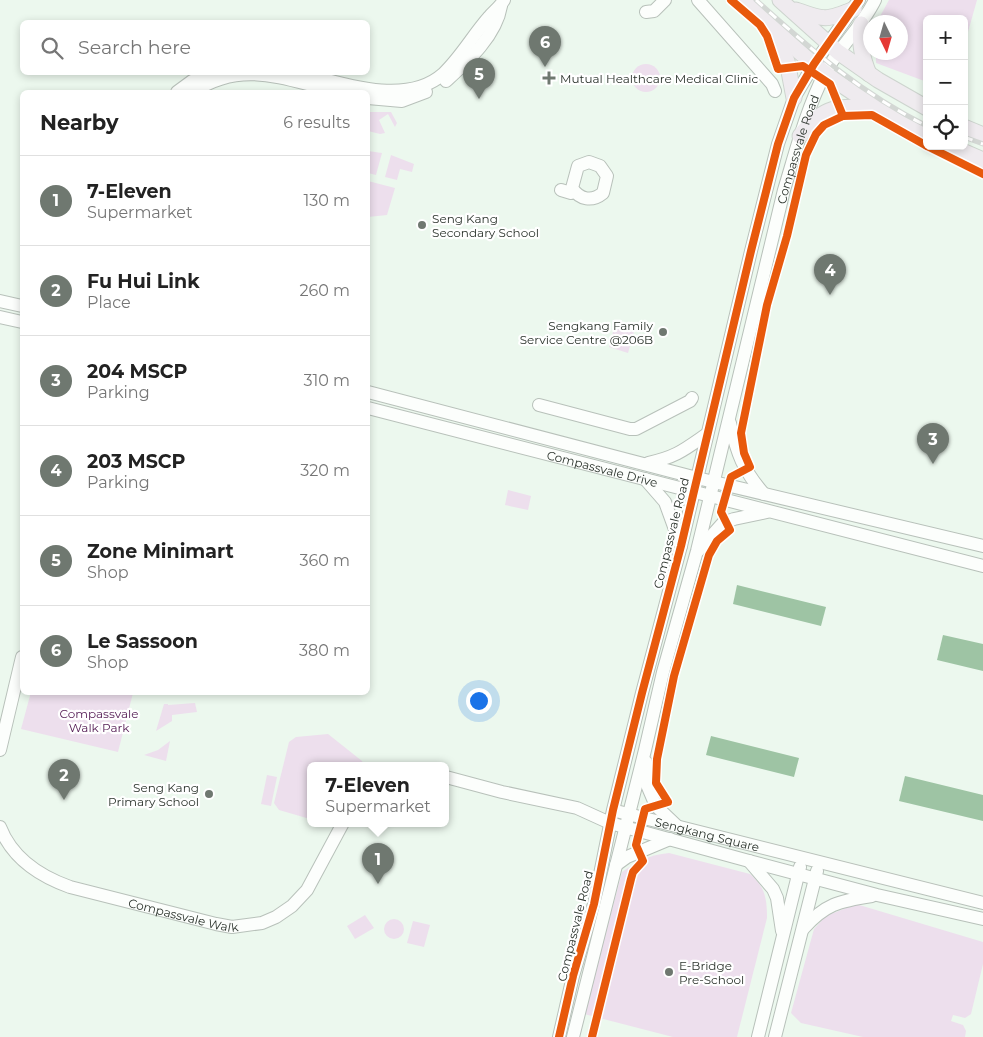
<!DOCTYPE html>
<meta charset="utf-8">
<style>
:root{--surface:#fff;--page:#f6f6f6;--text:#222;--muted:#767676;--line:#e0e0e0;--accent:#6f7870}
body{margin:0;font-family:Montserrat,sans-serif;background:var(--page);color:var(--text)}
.controls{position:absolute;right:15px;top:15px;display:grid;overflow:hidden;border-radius:8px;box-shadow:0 2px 8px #0003}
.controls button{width:45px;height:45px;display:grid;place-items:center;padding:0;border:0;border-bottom:1px solid var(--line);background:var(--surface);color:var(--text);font:25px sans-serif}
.compass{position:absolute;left:863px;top:15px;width:45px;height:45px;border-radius:50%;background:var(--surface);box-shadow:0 2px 8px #0003;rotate:175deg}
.you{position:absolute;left:478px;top:700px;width:18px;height:18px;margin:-12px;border:4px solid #fff;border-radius:50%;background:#1a73e8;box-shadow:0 0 0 8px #1a73e833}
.badge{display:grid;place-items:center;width:32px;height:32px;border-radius:50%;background:var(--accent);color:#fff;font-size:16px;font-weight:700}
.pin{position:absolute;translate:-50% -41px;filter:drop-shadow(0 1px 2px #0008)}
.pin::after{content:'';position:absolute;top:26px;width:18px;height:15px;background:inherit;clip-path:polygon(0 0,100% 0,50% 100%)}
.popup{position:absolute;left:307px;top:762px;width:142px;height:65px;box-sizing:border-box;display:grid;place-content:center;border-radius:8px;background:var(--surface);filter:drop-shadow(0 1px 4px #0005);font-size:16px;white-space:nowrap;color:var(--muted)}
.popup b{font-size:19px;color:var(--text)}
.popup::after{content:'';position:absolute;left:50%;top:100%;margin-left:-10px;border:10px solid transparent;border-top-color:var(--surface)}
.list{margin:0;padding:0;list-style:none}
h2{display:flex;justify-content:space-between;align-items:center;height:65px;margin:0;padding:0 20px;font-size:21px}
h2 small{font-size:16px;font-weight:400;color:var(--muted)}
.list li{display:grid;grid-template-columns:32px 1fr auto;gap:15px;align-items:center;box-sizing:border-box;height:90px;padding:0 20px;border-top:1px solid var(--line)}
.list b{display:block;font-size:19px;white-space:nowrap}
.list p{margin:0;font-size:16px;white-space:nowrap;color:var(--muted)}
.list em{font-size:16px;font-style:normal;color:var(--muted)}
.icon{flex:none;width:28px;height:28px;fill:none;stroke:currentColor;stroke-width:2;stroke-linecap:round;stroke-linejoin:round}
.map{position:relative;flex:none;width:983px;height:1037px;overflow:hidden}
.search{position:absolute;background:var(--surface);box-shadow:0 2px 8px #0003;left:20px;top:20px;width:350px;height:55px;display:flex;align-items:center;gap:12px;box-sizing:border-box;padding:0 18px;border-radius:8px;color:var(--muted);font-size:19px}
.panel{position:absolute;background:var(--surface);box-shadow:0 2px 8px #0003;left:20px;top:90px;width:350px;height:605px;border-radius:8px}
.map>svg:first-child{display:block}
</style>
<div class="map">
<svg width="983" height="1037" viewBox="0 0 983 1037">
<rect width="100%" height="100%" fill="#ecf8ee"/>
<g fill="#eddfed">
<path d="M889,0h88l-13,46v-27h-37v63l-51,-19v-10l24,-1v-30h-23z"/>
<circle cx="646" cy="78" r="14"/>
<path d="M368,112h23l6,11 -2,4 -7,-13 -9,6 6,13 -5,1 -12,-3z"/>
<path d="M368,151l14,2 -6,22 -8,-2z"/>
<path d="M391,155l23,9 -2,8 -12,-3 -3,11 -12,-3z"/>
<path d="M368,181l27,7 -8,27 -19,2z"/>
<path d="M618,328l16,4 -6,21 -19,-6 4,-15z"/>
<path d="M508,490l23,6 -3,14 -23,-5z"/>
<path d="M31,692l102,1 -15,59 -97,-23z"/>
<path d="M195,703l2,9 -25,3v6l-16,10 8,-27h4v1z"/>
<path d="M328,734l34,27 2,4h-54v54l-31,-9 -5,-7 15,-61 7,-5z"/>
<path d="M170,741l-4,20 -22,-6 14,-5z"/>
<path d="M267,775l10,2 -6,29 -10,-2z"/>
<path d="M669,853l81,21c15,13 17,24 17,44l-30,119h-64l-89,-23 38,-142c16,-11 27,-17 47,-19z"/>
<path d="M856,904l127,38v22l-12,50 -6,4 -12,-3 -2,6 12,4 3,6 -1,6h-102l-62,-14 -10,-10 23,-84 12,-13z"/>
<path d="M365,915l9,13 -19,11 -8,-13z"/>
<circle cx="394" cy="929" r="10"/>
<path d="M413,921l17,4 -6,22 -17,-4z"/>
</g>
<g fill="#9ec4a4">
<path d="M737,585l89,22 -5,19 -88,-22z"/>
<path d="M943,635l40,9v27l-46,-11z"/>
<path d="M711,736l88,22 -5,19 -88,-22z"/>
<path d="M905,776l78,19v26l-84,-20z"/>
</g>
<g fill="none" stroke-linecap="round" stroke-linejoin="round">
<g stroke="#b8c1ba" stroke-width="14">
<g id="minor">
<path d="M698,0l74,84 3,7"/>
<path d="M646,12l8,-1 11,-11"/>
<path d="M298,72c42,11 108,35 145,2 18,-17 30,-39 46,-57 5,-6 11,-10 15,-17"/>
<path d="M446,81c22,-20 50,-45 55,-75"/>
<path d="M177,92l15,-11 18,-9"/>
<path d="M193,92c52,-34 93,-11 148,0"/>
<path d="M368,98l34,3 24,-9"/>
<path d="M589,162l11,4 7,10 -4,17c-11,9 -23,7 -31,-5l6,-22z"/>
<path d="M561,190l10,3"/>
<path d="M0,301l22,5"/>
<path d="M0,317l22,5"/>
<path d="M368,392l329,86 286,68"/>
<path d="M539,405l91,24h6l54,-28 2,-3"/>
<path id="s1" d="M368,408l615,158"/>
<path d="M730,423c7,31 13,47 34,71"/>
<path d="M648,463c28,-6 36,-13 59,-29"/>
<path d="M645,479l20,23 16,44"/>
<path d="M698,551l25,-28 11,-4 33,-7"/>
<path d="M0,750l22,-93"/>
<path d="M646,762l1,23 9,21 21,20"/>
<path d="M446,777l56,15 75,16 33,15 139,38 128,34 106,24"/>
<path id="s2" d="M620,812l363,91"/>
<path id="s3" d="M0,827c12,31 39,49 70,60l146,37 16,3 30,-4 14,-6 16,-11 15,-16 36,-67"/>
<path d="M749,861l24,28 4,9 5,33"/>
<path d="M616,865l11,-8 43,-18"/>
<path d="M803,929c22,-25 36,-28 69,-33"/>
<path d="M559,1037l14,-61 21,-72 19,-94 29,-117 39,-147 70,-295 27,-107 16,-46 20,-34 45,-64"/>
<path id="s4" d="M573,1037l72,-287 18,-78 34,-121 87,-361c12,-39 22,-80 41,-117 14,-26 37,-46 50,-73"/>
<path d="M758,1037l42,-170"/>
<path d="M775,1037l42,-166"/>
</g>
</g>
<g stroke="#cdd4ce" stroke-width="17">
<g id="major">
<path d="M744,0c23,22 46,45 71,65 34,28 73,49 112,69"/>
<path d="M780,0l58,52 40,28 49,28"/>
<path d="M796,10c28,10 30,11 58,-1"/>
<path d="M861,24c-2,19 1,33 8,50"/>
<path d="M772,31l15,30 7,37"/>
<path d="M964,127l19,8"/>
<path d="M800,136c23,-31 39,-31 76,-27"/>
<path d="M951,146l32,14"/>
</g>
</g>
<use href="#minor" stroke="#fcfefc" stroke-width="12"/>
<use href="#major" stroke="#efebef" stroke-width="15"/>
<g stroke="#d3d7d4" stroke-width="5">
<g id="rail">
<path d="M756,0c53,48 106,94 171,126"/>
<path d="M964,137l19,7"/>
</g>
</g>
<use href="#rail" stroke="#fff" stroke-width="3" stroke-dasharray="9" stroke-linecap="butt"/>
<g stroke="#fff" stroke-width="11">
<g id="cycleway">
<path d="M731,0l29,25 7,11 11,33 25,-3 27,18 13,32"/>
<path d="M927,146l56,28"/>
<path d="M559,1037l14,-61 21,-72 19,-94 29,-117 39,-147 70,-295 27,-107 16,-46 20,-34 45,-64"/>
<path d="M592,1037l39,-158 2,-7 10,-11 -7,-16 9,-36 23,-7 -12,-19 1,-24 17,-83 35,-121 8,-14 13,-11 -9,-18 10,-35 19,-10 -6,-14 -3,-20 26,-128 20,-69 19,-81 10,-21 8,-9 19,-9 29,-1 55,31"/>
</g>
</g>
<use href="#cycleway" stroke="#e8590c" stroke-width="8"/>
</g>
<g fill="#6f7870" stroke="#fff" stroke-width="2">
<path d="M546.5 70.5h5v5h5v5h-5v5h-5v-5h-5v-5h5z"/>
<circle cx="422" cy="225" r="5"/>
<circle cx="663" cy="332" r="5"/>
<circle cx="209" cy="794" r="5"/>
<circle cx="669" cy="972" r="5"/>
</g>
<g text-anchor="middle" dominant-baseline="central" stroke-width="4.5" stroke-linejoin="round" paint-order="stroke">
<g font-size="12" fill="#2b332c" stroke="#fff" text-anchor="start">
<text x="560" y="78">Mutual Healthcare Medical Clinic</text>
<text x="432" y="218">Seng Kang<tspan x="432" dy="14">Secondary School</tspan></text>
<text x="653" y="325" text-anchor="end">Sengkang Family<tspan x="653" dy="14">Service Centre @206B</tspan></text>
<text x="199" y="787" text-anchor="end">Seng Kang<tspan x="199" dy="14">Primary School</tspan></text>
<text x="679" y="965">E-Bridge<tspan x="679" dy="14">Pre-School</tspan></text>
</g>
<g font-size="12" fill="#2b332c" stroke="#fff">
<text stroke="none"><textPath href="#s4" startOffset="916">Compassvale Road</textPath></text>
<text stroke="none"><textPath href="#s1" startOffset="242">Compassvale Drive</textPath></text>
<text transform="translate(671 533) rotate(-76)">Compassvale Road</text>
<text stroke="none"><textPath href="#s2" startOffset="90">Sengkang Square</textPath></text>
<text stroke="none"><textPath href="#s3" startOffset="212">Compassvale Walk</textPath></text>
<text transform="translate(575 926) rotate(-76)">Compassvale Road</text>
</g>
<g font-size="12" fill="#572057" stroke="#fff">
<text x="99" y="713">Compassvale<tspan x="99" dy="14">Walk Park</tspan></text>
</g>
</g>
</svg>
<div class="controls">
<button>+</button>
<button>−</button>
<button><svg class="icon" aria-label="locate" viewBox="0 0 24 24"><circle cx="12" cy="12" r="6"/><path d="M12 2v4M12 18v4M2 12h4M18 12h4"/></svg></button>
</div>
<svg class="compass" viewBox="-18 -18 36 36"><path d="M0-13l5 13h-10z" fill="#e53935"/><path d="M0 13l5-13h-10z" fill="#767676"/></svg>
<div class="you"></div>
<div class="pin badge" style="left:378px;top:884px">1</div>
<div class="popup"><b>7-Eleven</b>Supermarket</div>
<div class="pin badge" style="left:64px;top:800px">2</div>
<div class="pin badge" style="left:933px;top:464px">3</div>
<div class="pin badge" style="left:830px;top:295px">4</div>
<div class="pin badge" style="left:479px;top:99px">5</div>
<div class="pin badge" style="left:545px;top:67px">6</div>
<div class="search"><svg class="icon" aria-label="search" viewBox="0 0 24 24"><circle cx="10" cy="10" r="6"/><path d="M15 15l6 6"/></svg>Search here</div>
<section class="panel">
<h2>Nearby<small>6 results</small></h2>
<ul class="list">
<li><span class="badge">1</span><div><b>7-Eleven</b><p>Supermarket</p></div><em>130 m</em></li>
<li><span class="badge">2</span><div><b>Fu Hui Link</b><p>Place</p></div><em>260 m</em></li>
<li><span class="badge">3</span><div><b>204 MSCP</b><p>Parking</p></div><em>310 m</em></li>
<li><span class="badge">4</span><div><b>203 MSCP</b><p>Parking</p></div><em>320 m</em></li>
<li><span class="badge">5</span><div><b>Zone Minimart</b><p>Shop</p></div><em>360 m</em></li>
<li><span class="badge">6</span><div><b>Le Sassoon</b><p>Shop</p></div><em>380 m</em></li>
</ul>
</section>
</div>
